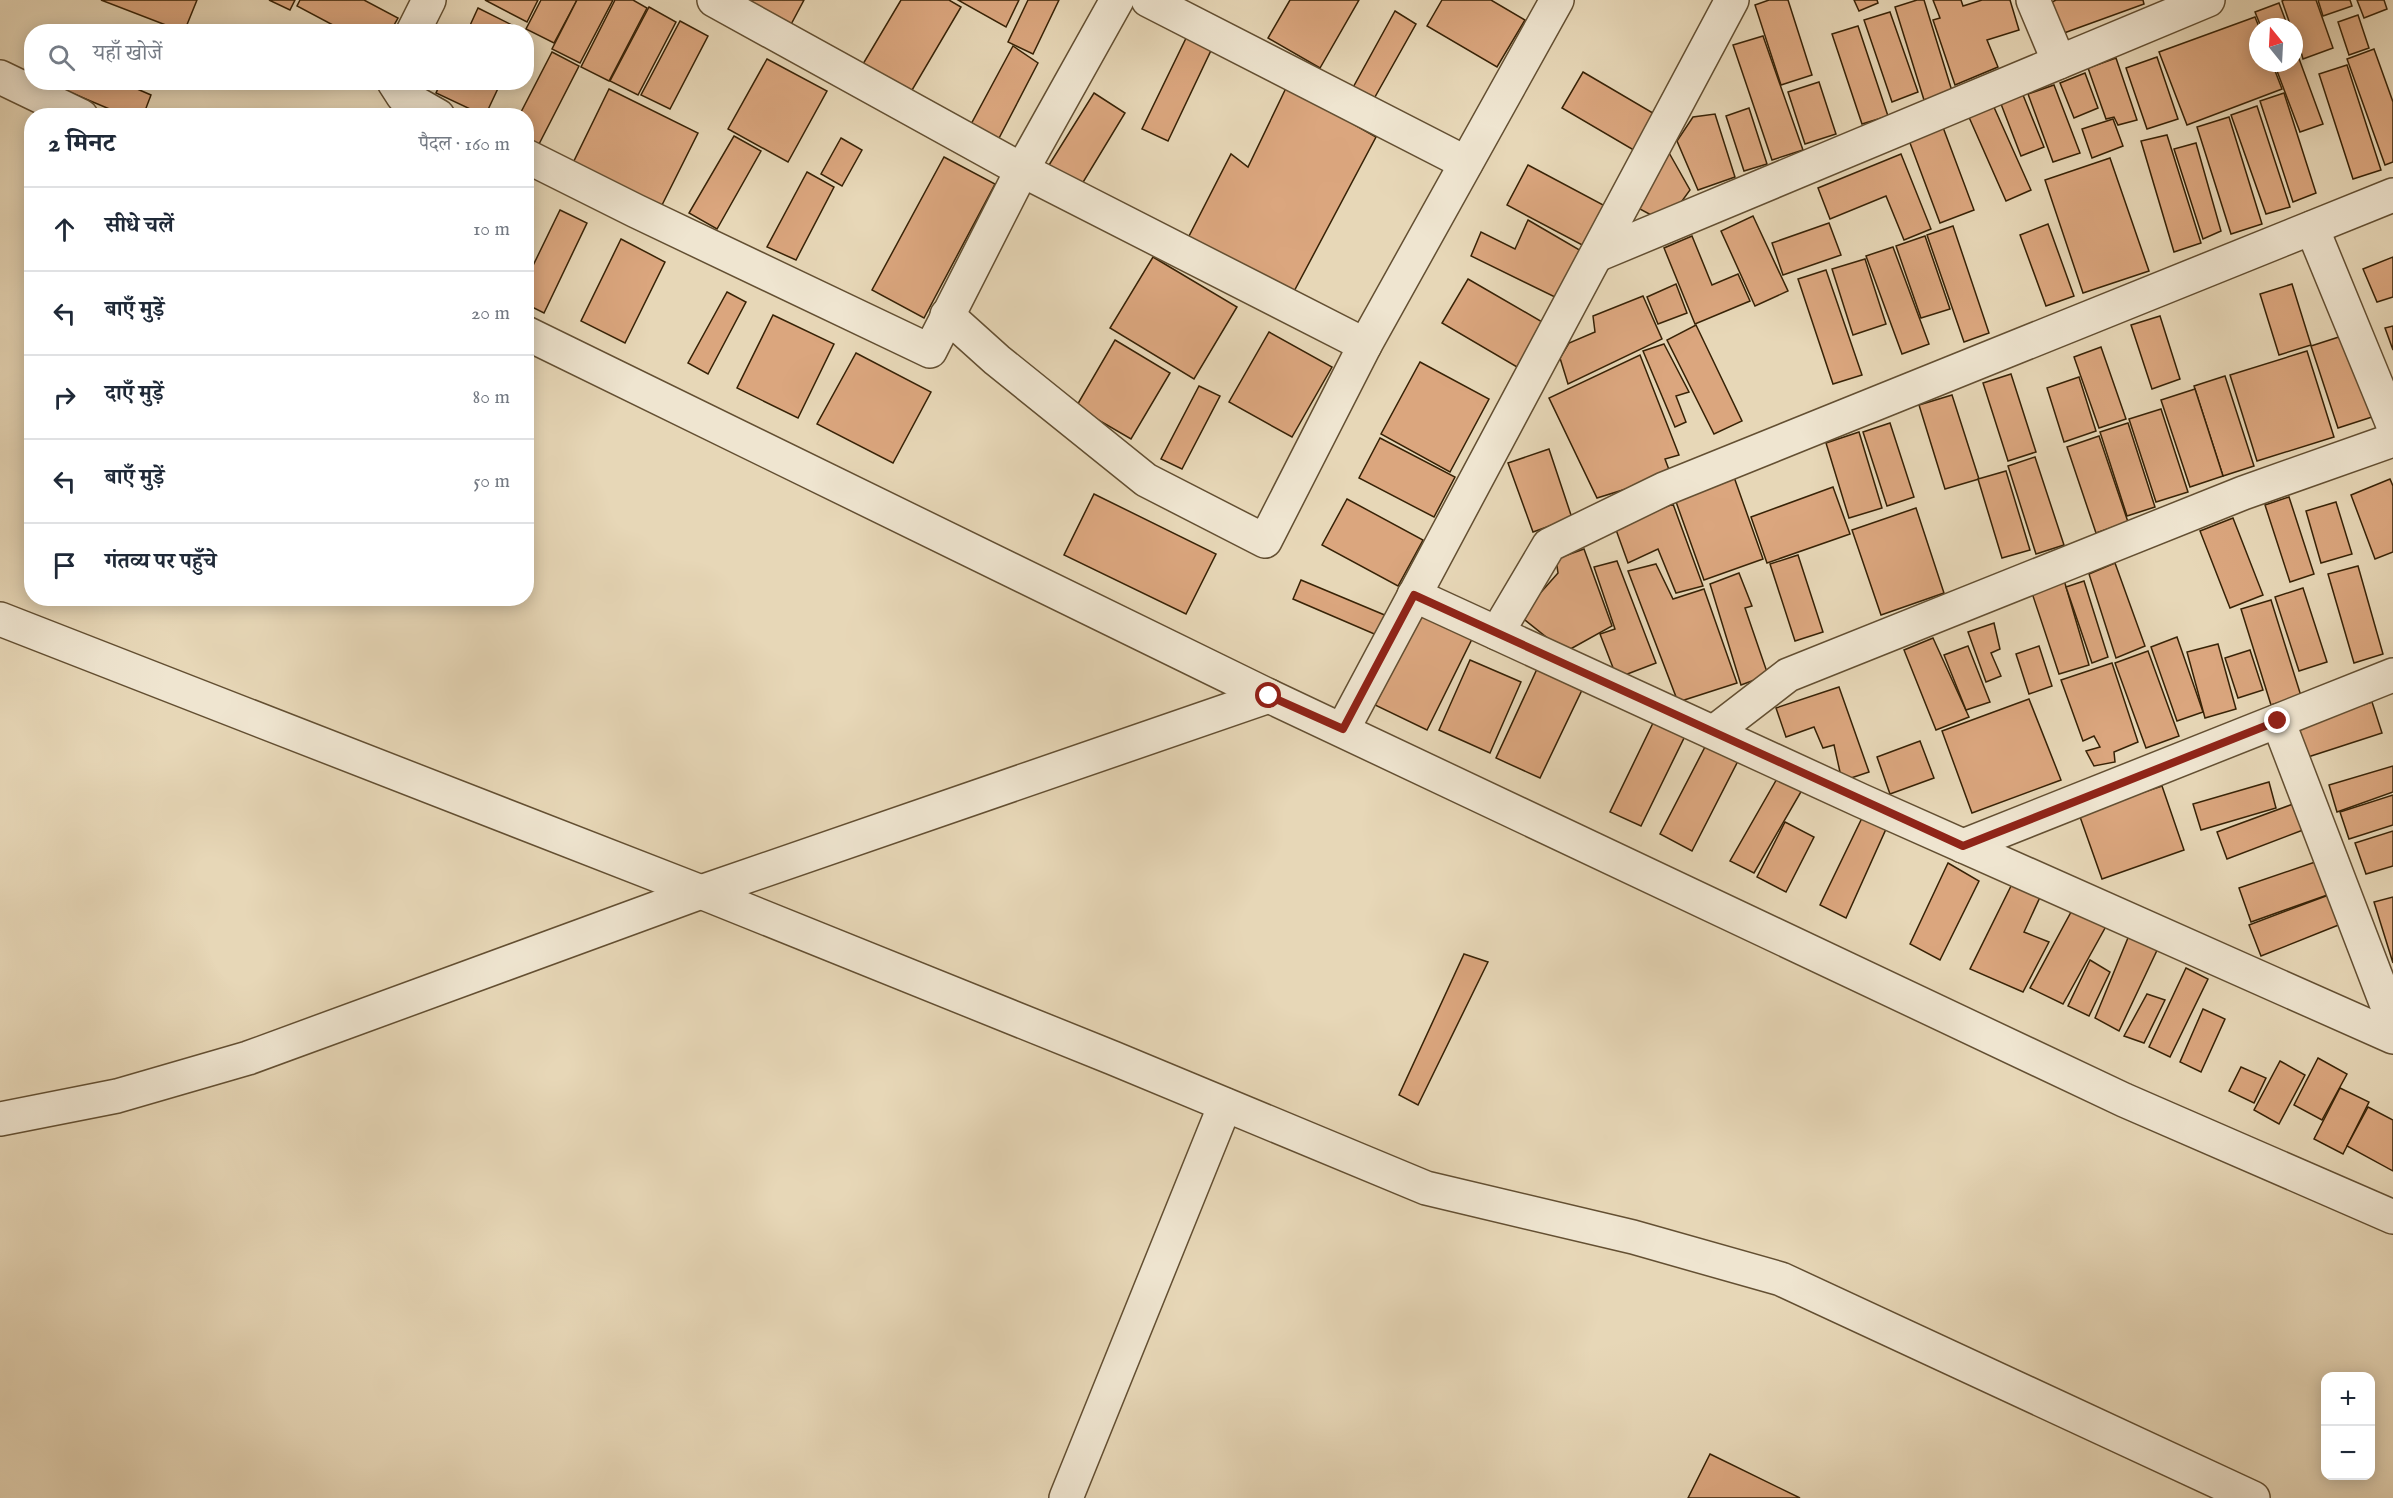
<!DOCTYPE html>
<html lang="hi">
<meta charset="utf-8">
<style>
:root{--surface:#fff;--page:#f2f2f3;--text:#1f2937;--muted:#747a83;--line:#e0e1e3}
body{margin:0;font-family:"IM FELL English","Noto Serif Devanagari",serif;background:var(--page);color:var(--text)}
.controls{position:absolute;right:18px;bottom:18px;display:grid;overflow:hidden;border-radius:12px;box-shadow:0 3px 15px #0003}
.controls button{width:54px;height:54px;display:grid;place-items:center;padding:0;border:0;border-bottom:2px solid var(--line);background:var(--surface);color:var(--text);font:30px sans-serif}
.compass{position:absolute;left:2249px;top:18px;width:54px;height:54px;border-radius:50%;background:var(--surface);box-shadow:0 3px 15px #0003;rotate:342deg}
.stop{position:absolute;width:18px;height:18px;margin:-14px;border:4px solid #8f2418;border-radius:50%;background:#fff}
.stop.end{background:#8f2418;border-color:#fff;box-shadow:0 2px 6px #0008}
.list{margin:0;padding:0;list-style:none}
h2{display:flex;justify-content:space-between;align-items:center;height:78px;margin:0;padding:0 24px;font-size:26px}
h2 small{font-size:20px;font-weight:400;color:var(--muted)}
.list li{display:grid;grid-template-columns:39px 1fr auto;gap:18px;align-items:center;box-sizing:border-box;height:84px;padding:0 24px;border-top:2px solid var(--line)}
.list b{display:block;font-size:22px;white-space:nowrap}
.list em{font-size:20px;font-style:normal;color:var(--muted)}
.icon{flex:none;width:33px;height:33px;fill:none;stroke:currentColor;stroke-width:2;stroke-linecap:round;stroke-linejoin:round}
.map{position:relative;flex:none;width:2393px;height:1498px;overflow:hidden}
.search{position:absolute;background:var(--surface);box-shadow:0 3px 15px #0003;left:24px;top:24px;width:510px;height:66px;display:flex;align-items:center;gap:15px;box-sizing:border-box;padding:0 21px;border-radius:24px;color:var(--muted);font-size:22px}
.panel{position:absolute;background:var(--surface);box-shadow:0 3px 15px #0003;left:24px;top:108px;width:510px;height:498px;border-radius:24px}
.map>svg:first-child{display:block}
</style>
<div class="map">
<svg width="2393" height="1498" viewBox="0 0 2393 1498">
<rect width="100%" height="100%" fill="#e7d7b7"/>
<filter id="stains"><feTurbulence type="fractalNoise" baseFrequency=".00333" numOctaves="4"/><feColorMatrix values="0 0 0 0 .2 0 0 0 0 .09 0 0 0 0 .02 0 0 0 .5 -.17"/></filter>
<radialGradient id="worn" r=".72"><stop offset=".6" stop-color="#630" stop-opacity="0"/><stop offset="1" stop-color="#630" stop-opacity=".3"/></radialGradient>
<g fill="#dba67e" stroke="#372206" stroke-width="1.5">
<path d="M101,0h96l-13,32z"/>
<path d="M269,0h26l-5,10z"/>
<path d="M300,0h64l34,18 -8,14h-44l-49,-26z"/>
<path d="M485,0h53l-11,22z"/>
<path d="M541,0h36l-23,43 -28,-14z"/>
<path d="M577,0h36l-33,63 -28,-14z"/>
<path d="M615,0h18l14,8 -38,73 -28,-14z"/>
<path d="M735,0h69l-16,30z"/>
<path d="M901,0h48l12,7 -53,90 -48,-28z"/>
<path d="M958,0h61l-13,27z"/>
<path d="M1028,0h31l-26,54 -25,-12z"/>
<path d="M1290,0h69l-39,68 -52,-30z"/>
<path d="M1442,0h49l34,20 -28,47 -70,-41z"/>
<path d="M1769,0h19l24,75 -31,10 -26,-80z"/>
<path d="M1854,0h23l1,3 -19,8z"/>
<path d="M1917,0h7l28,91 -28,9 -29,-93z"/>
<path d="M1933,0h28l2,6 19,-6h28l9,30 -32,10 11,27 -43,18 -22,-65 7,-2z"/>
<path d="M2056,0h87l1,4 -80,29 -12,-31z"/>
<path d="M2284,0h32l17,48 -30,11 -9,-32h-3l-9,-26z"/>
<path d="M2318,0h32l2,6 -29,10z"/>
<path d="M2357,0h27l3,9 -23,9z"/>
<path d="M2279,3l9,24h-27l-6,-15z"/>
<path d="M649,7l27,15 -38,73 -28,-14z"/>
<path d="M478,8l48,24h-59z"/>
<path d="M1395,11l21,13 -45,80 -21,-11z"/>
<path d="M1890,12l28,80 -26,10 -28,-82z"/>
<path d="M2358,15l11,33 -20,7 -11,-33z"/>
<path d="M2255,17l4,10 -1,36h14l10,26 -95,36 -28,-73z"/>
<path d="M680,21l28,15 -38,73 -29,-14z"/>
<path d="M1858,26l30,90 -26,8 -30,-90z"/>
<path d="M1190,30l25,12 -47,99 -26,-12z"/>
<path d="M1763,36l40,114 -31,10 -39,-115z"/>
<path d="M2294,45l29,79 -23,8 -26,-69h20z"/>
<path d="M1013,46l25,17 -41,79 -28,-14z"/>
<path d="M2374,49l19,53v60l-8,3 -38,-106z"/>
<path d="M552,52l27,14 -41,80 -12,-6v-24h-7z"/>
<path d="M2157,57l21,62 -31,10 -21,-61z"/>
<path d="M2116,58l21,62 -19,5 -4,-8 -8,2 -18,-51z"/>
<path d="M767,59l60,32 -39,71 -60,-33z"/>
<path d="M2347,65l34,105 -28,9 -34,-105z"/>
<path d="M1583,72l75,44 -21,36 -75,-44z"/>
<path d="M2085,73l13,35 -24,10 -14,-35z"/>
<path d="M56,82h65l30,13 -8,21h-17l-71,-30z"/>
<path d="M441,82h60l-16,34 -49,-23z"/>
<path d="M1819,82l17,52 -31,10 -17,-52z"/>
<path d="M2054,85l26,68 -27,9 -25,-68z"/>
<path d="M1287,86l89,51 -85,160 -105,-55 45,-88 17,13z"/>
<path d="M609,89l89,44 -38,76 -88,-44z"/>
<path d="M1094,93l31,20 -43,71 -33,-19z"/>
<path d="M2284,93l32,100 -23,9 -33,-101z"/>
<path d="M2023,95l21,52 -23,9 -20,-52z"/>
<path d="M1993,105l38,85 -25,11 -38,-86z"/>
<path d="M2257,106l33,101 -24,7 -35,-99z"/>
<path d="M1749,108l18,56 -23,7 -18,-55z"/>
<path d="M1715,114l20,63 -37,13 -21,-49 16,-24z"/>
<path d="M2229,117l33,107 -31,10 -34,-107z"/>
<path d="M2113,119l10,27 -31,12 -10,-29z"/>
<path d="M1941,122l33,88 -34,13 -33,-88z"/>
<path d="M2167,135l34,108 -27,9 -33,-111z"/>
<path d="M734,136l27,15 -44,78 -28,-16z"/>
<path d="M841,138l21,12 -20,36 -21,-12z"/>
<path d="M2196,143l25,88 -18,8 -29,-90z"/>
<path d="M1668,151l22,39 -24,33 -28,-15z"/>
<path d="M1901,154l30,75 -27,11 -18,-44 -56,23 -12,-31z"/>
<path d="M944,157l51,27 -71,134 -52,-28z"/>
<path d="M2110,158l39,113 -66,22 -38,-113z"/>
<path d="M1528,165l79,42 -21,40 -79,-42z"/>
<path d="M807,172l27,15 -38,73 -29,-13z"/>
<path d="M560,210l27,13 -43,90 -18,-9v-24z"/>
<path d="M1753,216l35,75 -33,15 -34,-75z"/>
<path d="M1528,220l55,32 -24,47 -88,-43 10,-24 34,17z"/>
<path d="M1829,223l12,32 -58,20 -11,-32z"/>
<path d="M2048,224l26,72 -28,10 -26,-71z"/>
<path d="M1953,226l36,107 -25,9 -37,-107z"/>
<path d="M1692,236l20,49 26,-11 12,27 -55,23 -31,-76z"/>
<path d="M1925,236l25,73 -29,9 -25,-72z"/>
<path d="M621,239l44,23 -40,81 -44,-22z"/>
<path d="M1893,247l36,97 -27,10 -36,-98z"/>
<path d="M1153,257l84,50 -43,72 -84,-51z"/>
<path d="M2393,257v40l-16,5 -14,-33z"/>
<path d="M1865,259l21,65 -33,11 -21,-66z"/>
<path d="M1826,270l36,105 -29,9 -35,-105z"/>
<path d="M1468,279l76,44 -27,44 -75,-44z"/>
<path d="M1676,284l11,29 -29,11 -11,-27z"/>
<path d="M2292,284l19,61 -32,10 -19,-61z"/>
<path d="M727,292l19,10 -38,72 -20,-11z"/>
<path d="M1643,296l19,43 -94,45 -8,-26 9,-15 26,-11 -2,-16z"/>
<path d="M773,315l61,29 -36,74 -61,-30z"/>
<path d="M2160,316l20,63 -28,10 -21,-64z"/>
<path d="M1696,325l46,96 -28,13 -47,-94z"/>
<path d="M2393,326v24l-8,-22z"/>
<path d="M1269,332l63,35 -40,70 -63,-35z"/>
<path d="M2345,335l27,82 -34,11 -27,-82z"/>
<path d="M1115,340l55,33 -39,66 -55,-32z"/>
<path d="M1664,344l25,48 -13,4 10,26 -11,5 -32,-76z"/>
<path d="M2101,347l25,72 -27,9 -25,-71z"/>
<path d="M2307,351l27,86 -77,24 -27,-86z"/>
<path d="M856,353l75,39 -38,71 -76,-39z"/>
<path d="M1640,355l39,100 -14,4 6,16 -74,23 -48,-100z"/>
<path d="M1420,362l69,37 -39,73 -69,-38z"/>
<path d="M2011,374l25,78 -28,9 -25,-78z"/>
<path d="M2225,376l29,90 -31,10 -29,-90z"/>
<path d="M2079,377l17,54 -32,11 -17,-54z"/>
<path d="M1199,386l21,10 -38,73 -21,-10z"/>
<path d="M2195,389l28,87 -33,11 -29,-87z"/>
<path d="M1952,395l27,84 -34,10 -26,-84z"/>
<path d="M2161,409l27,83 -32,10 -27,-83z"/>
<path d="M1890,423l24,74 -27,9 -24,-74z"/>
<path d="M2128,423l27,84 -28,9 -27,-84z"/>
<path d="M1859,432l23,76 -33,10 -23,-75z"/>
<path d="M2099,436l29,86 -32,11 -29,-86z"/>
<path d="M1380,438l75,39 -21,40 -75,-39z"/>
<path d="M1549,449l23,69 -39,14 -25,-69z"/>
<path d="M2035,457l29,88 -28,9 -28,-88z"/>
<path d="M2006,471l24,79 -28,8 -24,-79z"/>
<path d="M1734,477l29,82 -59,21 -29,-81z"/>
<path d="M2390,479l3,7v66l-18,7 -24,-64z"/>
<path d="M1833,487l17,47 -83,29 -16,-46z"/>
<path d="M1094,494l122,60 -30,60 -122,-59z"/>
<path d="M2289,497l25,77 -24,8 -25,-77z"/>
<path d="M1347,499l76,41 -25,46 -76,-41z"/>
<path d="M2336,502l16,52 -31,9 -15,-52z"/>
<path d="M1673,504l30,82 -27,7 -18,-44 -30,14 -13,-36z"/>
<path d="M1916,508l28,85 -63,22 -29,-85z"/>
<path d="M2233,518l30,77 -33,13 -30,-77z"/>
<path d="M1584,549l28,77 -47,26 -45,-36 38,-43 -2,-14z"/>
<path d="M1798,555l25,77 -28,9 -25,-77z"/>
<path d="M1617,561l39,102 -39,15 -17,-44 15,-5 -21,-62z"/>
<path d="M2115,563l30,83 -29,12 -27,-84z"/>
<path d="M1656,564l17,35 31,-10 33,94 -59,19 -50,-131z"/>
<path d="M2358,566l25,88 -29,9 -26,-89z"/>
<path d="M1739,573l13,33 -7,2 23,67 -27,10 -31,-101z"/>
<path d="M1301,580l86,36 -8,20 -86,-37z"/>
<path d="M2064,580l25,85 -30,9 -28,-84z"/>
<path d="M2084,581l24,76 -16,6 -26,-76z"/>
<path d="M2303,588l24,74 -28,9 -24,-74z"/>
<path d="M2271,600l30,96 -30,9 -30,-96z"/>
<path d="M1422,613l51,24 -46,93 -52,-25z"/>
<path d="M1994,623l6,26 -9,4 10,23 -15,6 -18,-50z"/>
<path d="M2177,637l26,75 -26,9 -26,-74z"/>
<path d="M1933,638l36,79 -33,13 -32,-80z"/>
<path d="M2218,644l18,65 -31,9 -18,-66z"/>
<path d="M1968,646l22,56 -24,8 -22,-55z"/>
<path d="M2039,646l13,40 -23,8 -13,-40z"/>
<path d="M2250,650l13,40 -25,8 -13,-40z"/>
<path d="M2148,651l31,85 -33,12 -31,-85z"/>
<path d="M1470,660l51,22 -31,71 -51,-23z"/>
<path d="M2112,663l26,79 -24,10 1,10 -21,4 -8,-15 14,-4 -6,-11 -11,5 -22,-61z"/>
<path d="M1537,669l45,21 -42,88 -44,-20z"/>
<path d="M1839,687l30,85 -27,9 -8,-36 -11,3 -9,-21 -28,10 -10,-29z"/>
<path d="M2029,699l32,81 -89,33 -30,-82z"/>
<path d="M2372,702l10,31 -74,24 -10,-31z"/>
<path d="M1654,721l31,15 -44,90 -31,-14z"/>
<path d="M1920,741l14,37 -44,16 -13,-37z"/>
<path d="M1706,745l32,16 -46,90 -32,-17z"/>
<path d="M2393,766v26l-56,20 -8,-27z"/>
<path d="M1778,777l24,13 -48,83 -24,-12z"/>
<path d="M2269,782l7,26 -75,22 -8,-26z"/>
<path d="M2162,786l22,64 -82,29 -23,-65z"/>
<path d="M2393,795v30l-44,14 -9,-27z"/>
<path d="M2293,804l10,26 -76,29 -10,-27z"/>
<path d="M1862,818l24,11 -40,89 -26,-13z"/>
<path d="M1785,822l29,15 -28,55 -29,-15z"/>
<path d="M2393,831v35l-27,8 -11,-31z"/>
<path d="M2321,860l12,33 -82,29 -12,-34z"/>
<path d="M1948,863l31,18 -39,79 -30,-16z"/>
<path d="M2014,880l27,15 -17,37 25,10 -26,50 -53,-23z"/>
<path d="M2334,893l12,29 -85,34 -12,-31z"/>
<path d="M2393,897v66l-19,-61z"/>
<path d="M2077,901l33,18 -47,85 -33,-16z"/>
<path d="M2130,933l30,11 -41,87 -24,-13z"/>
<path d="M1464,954l24,8 -70,143 -19,-10z"/>
<path d="M2090,960l20,12 -21,44 -21,-10z"/>
<path d="M2186,968l22,11 -38,78 -21,-10z"/>
<path d="M2147,994l18,6 -21,43 -20,-7z"/>
<path d="M2203,1009l22,10 -24,53 -21,-10z"/>
<path d="M2318,1058l29,16 -25,46 -28,-15z"/>
<path d="M2280,1061l25,14 -26,49 -25,-14z"/>
<path d="M2241,1067l25,11 -12,25 -25,-12z"/>
<path d="M2340,1088l29,14 -26,52 -29,-15z"/>
<path d="M2368,1107l25,13v51l-46,-25z"/>
<path d="M1710,1454l90,44h-112z"/>
</g>
<g fill="none" stroke-linecap="round" stroke-linejoin="round">
<g stroke="#634f32" stroke-width="36">
<g id="minor">
<path d="M714,0l308,170 343,175"/>
<path d="M1148,0l318,163"/>
<path d="M2033,0l26,62"/>
<path d="M413,32l16,-32"/>
<path d="M0,77l81,39"/>
<path d="M394,82l9,14 35,20"/>
<path d="M526,156l110,55 294,140 92,-181 95,-170"/>
<path d="M2312,228l81,197"/>
<path d="M1597,255l611,-255"/>
<path d="M947,315l50,45 149,120 119,61 100,-196 192,-345"/>
<path d="M526,333l743,363 855,404 269,117"/>
<path d="M1414,595l448,206 531,236"/>
<path d="M0,619l701,273 412,166 313,130 207,49 148,42 472,219"/>
<path d="M1497,633l52,-88 115,-56 729,-294"/>
<path d="M2278,721l115,300"/>
<path d="M1343,729l389,-729"/>
<path d="M1714,732l74,-57 455,-182 150,-53"/>
<path d="M1963,846l430,-171"/>
<path d="M0,1119l117,-23 131,-38 453,-166 568,-196"/>
<path d="M1066,1498l159,-393"/>
</g>
</g>
<use href="#minor" stroke="#efe5d0" stroke-width="33"/>
</g>
<g fill="none" stroke-linecap="round" stroke-linejoin="round">
<path stroke="#8f2418" stroke-width="8" d="M1269,696l74,33 71,-134 549,251 315,-125"/>
</g>
<rect width="100%" height="100%" filter="url(#stains)"/>
<rect width="100%" height="100%" fill="url(#worn)"/>
</svg>
<div class="controls">
<button>+</button>
<button>−</button>
</div>
<svg class="compass" viewBox="-18 -18 36 36"><path d="M0-13l5 13h-10z" fill="#e53935"/><path d="M0 13l5-13h-10z" fill="#747a83"/></svg>
<div class="stop" style="left:1269px;top:696px"></div>
<div class="stop end" style="left:2278px;top:721px"></div>
<div class="search"><svg class="icon" aria-label="search" viewBox="0 0 24 24"><circle cx="10" cy="10" r="6"/><path d="M15 15l6 6"/></svg>यहाँ खोजें</div>
<section class="panel">
<h2>2 मिनट<small>पैदल · 160 m</small></h2>
<ul class="list">
<li><svg class="icon" aria-label="ahead" viewBox="0 0 24 24"><path d="M12 20V5M6 11l6-6 6 6"/></svg><div><b>सीधे चलें</b></div><em>10 m</em></li>
<li><svg class="icon" aria-label="left" viewBox="0 0 24 24"><path d="M17 20v-9H6M10 6l-5 5 5 5"/></svg><div><b>बाएँ मुड़ें</b></div><em>20 m</em></li>
<li><svg class="icon" aria-label="right" viewBox="0 0 24 24"><path d="M7 20v-9h11M14 6l5 5-5 5"/></svg><div><b>दाएँ मुड़ें</b></div><em>80 m</em></li>
<li><svg class="icon" aria-label="left" viewBox="0 0 24 24"><path d="M17 20v-9H6M10 6l-5 5 5 5"/></svg><div><b>बाएँ मुड़ें</b></div><em>50 m</em></li>
<li><svg class="icon" aria-label="arrive" viewBox="0 0 24 24"><path d="M6 21V4h12l-3 4 3 4H6"/></svg><div><b>गंतव्य पर पहुँचे</b></div></li>
</ul>
</section>
</div>
